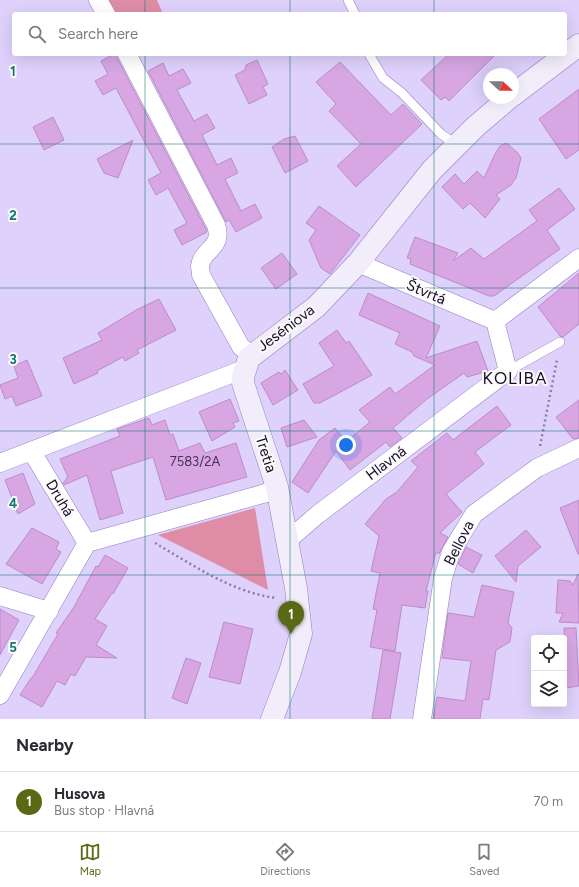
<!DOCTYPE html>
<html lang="en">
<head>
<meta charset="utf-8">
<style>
  body { margin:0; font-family:Figtree,sans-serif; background:#f7f7f7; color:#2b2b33 }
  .controls { position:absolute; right:12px; bottom:12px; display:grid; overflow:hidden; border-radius:4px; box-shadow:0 4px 16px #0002 }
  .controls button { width:36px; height:36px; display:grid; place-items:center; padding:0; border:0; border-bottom:1px solid #e1e1e2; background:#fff; color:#2b2b33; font:20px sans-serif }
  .compass { position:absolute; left:483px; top:68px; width:36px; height:36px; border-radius:50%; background:#fff; box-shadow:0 4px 16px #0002; rotate:111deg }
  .you { position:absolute; left:346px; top:445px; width:14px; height:14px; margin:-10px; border:3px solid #fff; border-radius:50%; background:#1a73e8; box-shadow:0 0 0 6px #1a73e833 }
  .badge { display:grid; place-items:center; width:26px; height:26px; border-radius:50%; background:#5a6913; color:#fff; font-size:13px; font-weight:700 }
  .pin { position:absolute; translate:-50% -33px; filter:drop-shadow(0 1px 2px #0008) }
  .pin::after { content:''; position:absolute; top:21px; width:14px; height:12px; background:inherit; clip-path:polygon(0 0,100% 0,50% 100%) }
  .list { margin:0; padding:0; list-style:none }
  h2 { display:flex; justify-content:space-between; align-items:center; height:52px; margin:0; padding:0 16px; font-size:17px }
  h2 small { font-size:13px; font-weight:400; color:#7c7c81 }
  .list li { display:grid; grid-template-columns:26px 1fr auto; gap:12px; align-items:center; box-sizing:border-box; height:60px; padding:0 16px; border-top:1px solid #e1e1e2 }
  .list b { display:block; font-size:15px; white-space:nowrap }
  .list p { margin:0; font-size:13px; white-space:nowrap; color:#7c7c81 }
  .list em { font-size:13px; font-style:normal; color:#7c7c81 }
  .icon { flex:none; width:22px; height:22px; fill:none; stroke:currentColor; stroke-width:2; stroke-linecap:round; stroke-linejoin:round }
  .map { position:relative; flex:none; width:579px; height:719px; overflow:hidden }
  .search { position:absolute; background:#fff; box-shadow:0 4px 16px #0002; left:12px; right:12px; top:12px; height:44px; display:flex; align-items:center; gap:10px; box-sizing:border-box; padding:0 14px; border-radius:4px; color:#7c7c81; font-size:15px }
  .sheet { height:112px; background:#fff }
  nav { display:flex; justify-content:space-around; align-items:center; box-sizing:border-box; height:56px; border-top:1px solid #e1e1e2; background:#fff; font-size:11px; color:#7c7c81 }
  nav a { display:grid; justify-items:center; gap:2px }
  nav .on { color:#5a6913 }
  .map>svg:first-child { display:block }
</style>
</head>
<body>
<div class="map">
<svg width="579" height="719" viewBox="0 0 579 719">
  <rect width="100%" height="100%" fill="#ded1fc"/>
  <path fill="#df8da7" d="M106 0H157L163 14H113Z
    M255 508 268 590 158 535Z"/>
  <path fill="#d7a6e3" stroke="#bc8cc8" d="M114 54H115L206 229 207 232 182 245 174 230 187 223 168 188 156 195 148 180 161 173 135 124 116 88 103 95 95 81 108 74 101 61Z
    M449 54H496L449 101 445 97 441 100 421 80Z
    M257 60 268 84 263 87 267 95 249 104 235 75 245 70 246 65Z
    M340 62 391 115 403 104 422 124 356 187 337 166 361 144 329 111 336 104 316 82Z
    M163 63 169 76 183 69 191 83 177 90 194 121 207 114 215 128 202 135 217 165 231 158 238 173 225 179 241 211 255 204 262 218 236 232 229 220 226 222 148 71Z
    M579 89V150L566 159 539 119Z
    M53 117 64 140 44 150 33 127Z
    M295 136 308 161 285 173 272 147 284 139Z
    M133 140 118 178 104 173 97 159Z
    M506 143 517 152 521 158 516 178 511 185 496 195 500 199 485 218 470 203 463 209 442 187 455 174 464 184 477 171 484 178 495 154 500 146Z
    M559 188 575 209 547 230 560 249 494 296H489L410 264 411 259 407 258 415 237 458 253 453 261 471 248 484 259 537 221 529 210Z
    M319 206 360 235 330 274 321 268 309 240 316 230 306 223Z
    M282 253 297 274 276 289 261 268Z
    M579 273V324L563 337 560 336 538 307Z
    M368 293 440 326 426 358 477 341 488 371 467 377 464 373 427 399 393 428 402 438 390 447 386 442 350 470 336 451 308 493 292 482 319 440 335 428 344 439 337 449 370 422 359 410 390 387 395 394 435 365 414 356 412 352 395 344 400 333 359 315Z
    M159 299 176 330 137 350 139 353 125 361 123 357 97 371 98 373 74 384 63 358 102 340 98 333 138 309Z
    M337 330 346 343 349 341 372 375 320 403H314L303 384 334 366 319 343Z
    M27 360 42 396 16 406 12 396 5 399 0 385 18 378 14 366Z
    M285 370 298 390 273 405 261 383 279 372 281 374Z
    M230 399 239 421 233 423 235 427 212 441 199 412Z
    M579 400V438L573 439 556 417Z
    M497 406 511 425 475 452 484 464 446 494 462 512 440 533 448 537 439 554 436 552 426 591H428L425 608 402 605 395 651 370 647 377 610 373 609 380 573 371 571 379 536 365 524 386 499 397 492 418 467 411 461 447 433 453 440Z
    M149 418 152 425 165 420 170 435 173 434 179 451 200 443 205 453 236 443 247 477 166 500 153 457 111 471 123 513 100 520 87 475 64 485 63 483 68 477 60 459 120 436 117 429Z
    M304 420 317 437 287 447 281 428Z
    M23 473 35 504 18 514 5 480Z
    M579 500V554H578L560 508Z
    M32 528 59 542 56 549 61 552 42 584 6 564Z
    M526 530 541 547 518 566 516 582 495 556Z
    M466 547 482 555 473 573 458 564Z
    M105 555 128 568 113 594 112 593 95 619 107 626 96 645 117 658 86 657 75 676 71 674 65 685 57 681 42 707 20 695 31 678H32L58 634 56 633 74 607 96 566 98 567Z
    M578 574 579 623 559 622 563 613H556L558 580 570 581 573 585Z
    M482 585 514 592 508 623 512 628 510 642 496 650 489 700 483 699 480 719H433L437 697 465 701 471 661 442 658 448 613 474 617Z
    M0 609 19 620 0 655Z
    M224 622 253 629 240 684 209 677Z
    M564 628H576L579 686 566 688Z
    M383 650 401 653 390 719H372Z
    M186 658 201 663 187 704 172 698Z"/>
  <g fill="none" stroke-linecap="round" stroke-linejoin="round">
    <g stroke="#957ec0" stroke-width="10">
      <path id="lane" d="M348 0 355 14
        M369 54 383 78 402 93 441 134 457 145
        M508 371 560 342"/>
    </g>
    <g stroke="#957ec0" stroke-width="19">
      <path id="street" d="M98 0 106 14
        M127 54 216 225C224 248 202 249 200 266 200 268 201 272 201 275L241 347 252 355
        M358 263 495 321
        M32 452 87 543
        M0 463 244 369
        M287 541 317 515 508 371 495 321 579 258
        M0 596 49 611
        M0 695 87 543 266 493 277 487
        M422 719 443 578 451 552 474 514 537 468 579 448"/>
    </g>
    <g stroke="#957ec0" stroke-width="23">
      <path id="secondary" d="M513 95 579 45
        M272 719 290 672 301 634 296 588 277 487 243 383V377L249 358 316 307 358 263 432 170 475 127 509 98"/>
    </g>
    <path stroke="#897da1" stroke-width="2.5" stroke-dasharray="2 3" stroke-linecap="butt" d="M540 446 557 360
      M155 543C193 565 233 593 277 598"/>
    <use href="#lane" stroke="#fff" stroke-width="9"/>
    <use href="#street" stroke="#fff" stroke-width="18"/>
    <use href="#secondary" stroke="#f1edfa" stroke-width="22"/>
  </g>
  <path fill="none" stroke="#0f766e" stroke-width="1" stroke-opacity="0.55" d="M145 0V14M290 0V14M434 0V14M145 54V719M290 54V719M434 54V719M0 144H579M0 288H579M0 431H579M0 575H579"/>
  <g text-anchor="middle" stroke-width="4" stroke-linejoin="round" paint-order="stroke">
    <g font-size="13" fill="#463254">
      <text x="195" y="466">7583/2A</text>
    </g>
    <g font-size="15" fill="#150b24" stroke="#fafafa">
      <text transform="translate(426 292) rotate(23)" y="5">Štvrtá</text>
      <text transform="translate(286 328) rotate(-37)" y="5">Jeséniova</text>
      <text transform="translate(266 454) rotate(72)" y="5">Tretia</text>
      <text transform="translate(386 463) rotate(-37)" y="5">Hlavná</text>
      <text transform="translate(60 498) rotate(59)" y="5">Druhá</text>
      <text transform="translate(459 543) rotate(-63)" y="5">Bellova</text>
    </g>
    <g font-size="17" letter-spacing="1" fill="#150b24" stroke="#fafafa">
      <text x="515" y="384">KOLIBA</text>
    </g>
  </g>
  <g font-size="13" text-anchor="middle" font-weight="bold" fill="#0f766e" stroke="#fafafa" stroke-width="4" stroke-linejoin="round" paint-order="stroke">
    <text x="13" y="76">1</text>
    <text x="13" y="220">2</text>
    <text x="13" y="364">3</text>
    <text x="13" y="508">4</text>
    <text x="13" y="652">5</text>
  </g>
</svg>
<div class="controls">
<button><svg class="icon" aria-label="locate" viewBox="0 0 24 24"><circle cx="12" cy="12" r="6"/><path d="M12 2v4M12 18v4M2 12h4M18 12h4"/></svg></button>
<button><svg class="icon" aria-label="layers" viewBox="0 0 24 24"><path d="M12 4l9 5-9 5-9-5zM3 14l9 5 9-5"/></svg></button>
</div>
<svg class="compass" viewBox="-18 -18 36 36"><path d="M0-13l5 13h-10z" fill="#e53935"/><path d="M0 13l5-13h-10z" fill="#7c7c81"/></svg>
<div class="you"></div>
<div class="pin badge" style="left:291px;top:634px">1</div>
<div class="search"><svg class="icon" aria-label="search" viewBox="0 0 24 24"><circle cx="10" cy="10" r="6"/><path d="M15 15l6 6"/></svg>Search here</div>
</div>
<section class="sheet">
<h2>Nearby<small></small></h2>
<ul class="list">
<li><span class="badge">1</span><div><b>Husova</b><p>Bus stop · Hlavná</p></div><em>70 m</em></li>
</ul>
</section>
<nav>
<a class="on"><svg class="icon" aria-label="map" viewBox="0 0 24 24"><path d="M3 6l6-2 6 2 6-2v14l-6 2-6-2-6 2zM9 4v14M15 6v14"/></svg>Map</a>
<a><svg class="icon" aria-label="directions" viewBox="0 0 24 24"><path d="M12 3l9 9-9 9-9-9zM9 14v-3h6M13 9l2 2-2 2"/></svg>Directions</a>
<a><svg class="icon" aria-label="saved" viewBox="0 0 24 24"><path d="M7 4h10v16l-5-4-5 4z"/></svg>Saved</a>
</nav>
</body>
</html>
